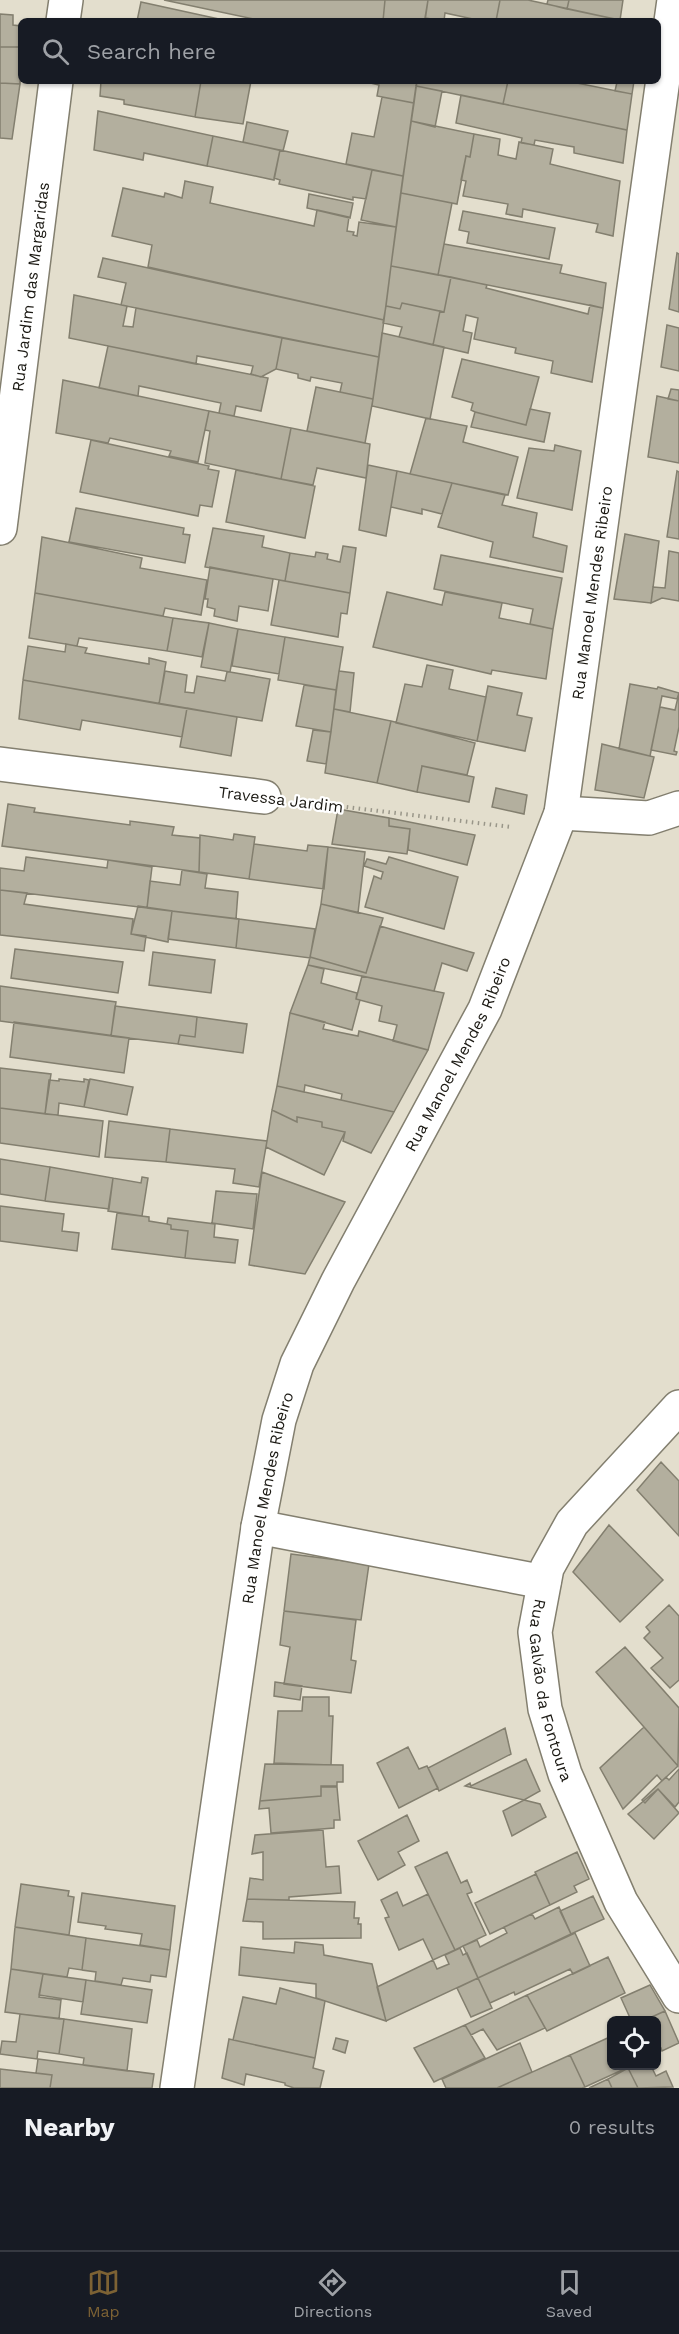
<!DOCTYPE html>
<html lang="en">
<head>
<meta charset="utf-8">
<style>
  body { margin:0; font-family:"Work Sans",sans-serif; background:#20242c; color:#f1f3f6 }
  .controls { position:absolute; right:18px; bottom:18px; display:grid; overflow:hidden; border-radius:9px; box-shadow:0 2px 4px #0004 }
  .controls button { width:54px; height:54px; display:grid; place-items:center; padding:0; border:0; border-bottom:2px solid #363941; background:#171b24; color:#f1f3f6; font:30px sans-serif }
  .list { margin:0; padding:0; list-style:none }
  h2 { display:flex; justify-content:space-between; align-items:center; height:78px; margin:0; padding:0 24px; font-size:26px }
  h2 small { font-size:20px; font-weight:400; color:#9ea1a6 }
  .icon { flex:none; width:33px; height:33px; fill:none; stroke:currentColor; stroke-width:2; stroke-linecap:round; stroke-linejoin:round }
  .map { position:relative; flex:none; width:679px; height:2088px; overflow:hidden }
  .search { position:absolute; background:#171b24; box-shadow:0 2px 4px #0004; left:18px; right:18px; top:18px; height:66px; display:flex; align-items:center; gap:15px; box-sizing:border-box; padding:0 21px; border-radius:9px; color:#9ea1a6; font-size:22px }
  .sheet { height:162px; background:#171b24 }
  nav { display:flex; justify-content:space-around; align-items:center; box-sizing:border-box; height:84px; border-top:2px solid #363941; background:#171b24; font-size:16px; color:#9ea1a6 }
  nav a { display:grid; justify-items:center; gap:3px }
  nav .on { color:#7d6234 }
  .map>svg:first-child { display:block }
</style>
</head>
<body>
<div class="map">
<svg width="679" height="2088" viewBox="0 0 679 2088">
  <rect width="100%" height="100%" fill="#e3decd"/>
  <path fill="#b3af9e" stroke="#837f6f" stroke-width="1.5" d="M164 0H385L383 21H263Z
    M385 0H428L425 21H383Z
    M428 0H500L496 21H472L473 19 445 13 444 21 425 18Z
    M500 0H528L624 21H496Z
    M548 0H569L567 9 547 4Z
    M569 0H623L620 20 567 9Z
    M141 2 228 21H137Z
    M0 14 13 15V25L21 26V47H0Z
    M0 47H21L20 84 0 83Z
    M101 81H201L195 117 124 104V100L100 96Z
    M201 81H251L243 124 195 117Z
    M362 81H417L414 103 377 96 379 85Z
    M417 81H508L503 104 416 86Z
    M508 81H567L632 94 627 130 503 104Z
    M611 81H634L632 94 615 91 617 82Z
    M0 83 20 84 12 139 0 138Z
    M416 86 442 91 435 127 411 121Z
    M461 95 627 130 623 163 574 153V147L535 140 534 145 521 143 522 138 456 123Z
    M382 97 414 103 403 176 346 164 352 133 374 137Z
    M98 111 213 136 207 166 144 153 143 160 94 150Z
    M411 121 474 134 470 157 466 156 457 204 401 193Z
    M247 122 288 131 283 151 243 142Z
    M474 134 500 139 498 155 516 159 519 142 553 149 550 164 620 181 613 236 596 232 598 224 523 209 522 217 506 214 508 204 463 196 466 181 461 180 466 156 470 157Z
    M213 136 280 150 274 180 207 166Z
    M280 150 372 170 366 199 353 197V200L279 184 280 180 274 178Z
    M372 170 403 176 396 227 361 220Z
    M185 181 213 187 210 203 314 226 317 210 349 217 347 231 354 232 353 235 357 236 359 222 396 227 384 320 148 267 152 245 112 236 123 188 164 197 165 193 182 198Z
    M401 193 452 203 438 275 391 266Z
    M309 194 353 203 350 218 307 208Z
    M463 211 555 228 549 259 467 243 469 232 459 230Z
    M444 244 562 265 560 273 606 283 603 308 438 275Z
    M677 253 679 254V312L669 309Z
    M103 258 384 320 379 357 121 305 126 283 98 277Z
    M391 266 451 277 444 312 402 303 400 309 386 306Z
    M451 277 487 285 486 288 588 314 590 305 603 308 592 382 551 373 553 361 515 353 516 348 474 339 478 318 466 315 463 331 472 333 468 353 433 345 440 311 444 312Z
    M74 295 127 306 123 326 133 327 136 308 282 338 276 369 261 377 251 374 253 366 197 356 196 364 69 338Z
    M402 303 440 311 433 345 399 337 402 327 383 323 386 306 400 309Z
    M667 325 679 328V371L661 367Z
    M382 333 444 347 430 419 372 406Z
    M282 338 379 357 373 399 340 392 342 383 311 377 310 381 298 378V374L276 369Z
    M108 346 268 378 261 411 236 406 234 416 219 413 221 403 139 386 138 396 99 388Z
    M462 359 539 377 526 425 475 412 471 410 473 403 452 397Z
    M63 380 209 411 198 462 169 456 171 451 110 438 108 443 56 433Z
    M316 387 373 399 365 443 307 431Z
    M671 389 679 390V401L668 399Z
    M657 396 679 401V463L648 457Z
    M530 409 550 413 544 442 471 427 475 412 526 425Z
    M209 411 291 428 281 479 205 463 210 431 205 430Z
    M426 418 467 426 463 442 518 457 508 495 410 474Z
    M291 428 370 444 366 478 317 468 313 485 281 479Z
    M91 440 209 466 208 469 219 471 212 507 200 505 198 516 80 492Z
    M555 445 581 451 572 510 517 498 529 448 554 451Z
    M368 465 397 471 386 536 359 530Z
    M236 470 315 486 305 538 226 522Z
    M397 471 452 483 442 514 422 509V514L391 507Z
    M677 471 679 472V539L667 537Z
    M452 483 505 495 502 505 537 513 533 537 567 546 563 572 490 557 493 542 438 527Z
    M76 508 184 528 183 534 190 535 185 563 69 542Z
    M213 528 264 536 262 547 290 553 285 581 205 567Z
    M625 534 659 541 651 603 614 599Z
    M42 537 142 558 140 568 207 580 201 615 165 608 163 616 35 593Z
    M343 546 356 548 350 593 285 581 290 553 315 557 316 552 328 554 327 559 340 562Z
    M669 551 679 553V601L662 598 651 603 653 587 665 588Z
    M441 555 562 578 553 629 530 624 533 609 434 589Z
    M210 567 273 579 268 611 239 606 237 621 214 616 215 609 207 607 208 599H205Z
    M279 580 350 593 347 614 341 613 338 637 271 625Z
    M387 592 442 605 445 592 502 603 499 618 553 629 546 679 492 670 491 674 373 647Z
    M35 593 173 618 167 651 79 638 77 646 29 638Z
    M173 618 209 623 202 657 167 651Z
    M209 623 238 629 230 672 201 667Z
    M238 629 285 637 279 674 232 666Z
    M285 637 343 647 336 690 278 680Z
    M66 644 87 648 85 653 149 664V658L166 662 159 704 23 680 28 646 65 652Z
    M427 665 453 670 449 689 486 697 477 741 396 723 405 684 422 687Z
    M165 671 187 675 185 692 194 693 197 676 225 681 227 672H230L270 679 262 721 159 704Z
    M339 671 354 673 350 712 334 709Z
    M23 680 187 708 182 737 82 720 80 730 19 719Z
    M630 684 657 689 658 687 679 693 677 699 662 696 650 756 619 749Z
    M304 685 336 690 331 732 296 726Z
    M488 686 522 693 517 715 532 718 525 751 477 741Z
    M679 693V727L674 751 677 752 676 755 651 750 660 707 675 710Z
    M187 708 237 717 231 756 180 747Z
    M334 709 391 721 377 783 325 773Z
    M391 721 475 743 467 775 422 766 417 792 377 783Z
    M313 730 331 732 326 764 307 761Z
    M602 744 654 757 644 798 595 790Z
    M422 766 474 777 469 802 417 792Z
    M496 788 527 795 524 814 492 807Z
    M8 804 35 808 34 812 130 825V821L174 827 172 835 200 838 199 872 2 846Z
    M338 809 389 818V826L410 829 407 854 332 844Z
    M389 818 475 835 467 865 408 850 410 829 389 826Z
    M234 834 255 837 249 879 199 872 200 835 233 840Z
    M254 844 307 851 308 845 328 847 324 889 249 879Z
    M328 847 365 852 358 913 321 904Z
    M26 857 107 868 108 860 152 867 147 908 0 890V868L24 871Z
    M389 857 458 877 444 929 365 907 374 876 381 879 383 872 364 866 367 859 386 864Z
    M182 870 207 874 205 888 238 892 236 919 147 908 150 881 180 885Z
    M0 890 27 893 24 904 133 919 131 934 146 936 144 951 0 935Z
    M321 904 383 918 366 973 310 957Z
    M138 906 172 911 168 942 131 934Z
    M172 911 239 919 236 948 168 939Z
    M239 919 315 929 310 958 236 948Z
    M380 926 474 953 467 971 442 963 434 991 308 965 310 957 366 973Z
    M15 949 123 962 118 993 11 978Z
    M153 952 215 960 211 993 149 985Z
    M308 965 324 969 321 983 357 993 356 999 360 1000 352 1030 290 1013Z
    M362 976 444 993 428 1050 393 1041 397 1025 379 1021 382 1006 356 999Z
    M0 986 116 1002 111 1036 0 1021Z
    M115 1006 197 1017 195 1037 180 1035 178 1044 111 1036Z
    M290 1013 325 1022 323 1029 358 1036 359 1031 428 1050 394 1112 341 1100 342 1094 305 1085 304 1092 277 1086Z
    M197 1017 247 1024 243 1053 178 1044 180 1035 195 1037Z
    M14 1022 129 1038 124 1073 10 1057Z
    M0 1068 51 1074 45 1114 0 1108Z
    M59 1079 84 1082V1079L89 1080 84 1107 59 1103 58 1115 45 1114 49 1080 59 1081Z
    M90 1079 133 1087 127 1115 84 1107Z
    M277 1086 341 1100 394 1112 371 1153 343 1141 345 1132 322 1127V1122L297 1117V1122L272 1110Z
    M0 1108 103 1121 99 1157 0 1143Z
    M272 1110 297 1122V1117L322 1122V1127L345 1132 324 1175 266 1147Z
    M109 1121 170 1129 166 1162 105 1157Z
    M170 1129 267 1141 259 1187 233 1183 235 1169 166 1162Z
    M0 1159 50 1167 45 1201 0 1194Z
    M50 1167 113 1178 109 1209 45 1201Z
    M262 1172 345 1202 305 1274 249 1265Z
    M142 1177 148 1178 142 1216 108 1211 113 1178 141 1183Z
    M216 1191 257 1194 253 1229 212 1223Z
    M0 1206 64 1214 62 1231 79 1233 77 1251 0 1241Z
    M117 1213 149 1217V1221L167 1224 171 1225V1229L188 1231 185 1258 112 1249Z
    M168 1218 215 1224 214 1237 238 1240 235 1263 185 1258 188 1231 171 1229V1225L167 1224Z
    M661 1462 679 1481V1536L637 1490Z
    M609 1525 663 1580 620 1622 573 1572Z
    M291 1554 369 1564 361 1620 284 1611Z
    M669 1605 679 1616V1680L670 1688 651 1668 663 1658 644 1638 650 1632 646 1627Z
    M284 1611 356 1620 351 1660 356 1661 351 1693 284 1684 290 1647 280 1645Z
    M625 1647 679 1708 678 1766 596 1672Z
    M275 1682 302 1686 300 1700 274 1696Z
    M303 1697H329V1716H333L331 1765 274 1763 278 1711H302Z
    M644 1727 678 1766 662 1781 657 1775 623 1809 600 1768Z
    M505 1728 511 1754 439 1791 428 1768Z
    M408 1747 419 1769 427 1766 438 1788 399 1808 377 1763Z
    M526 1759 540 1791 524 1800 465 1786 470 1783 471 1786Z
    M265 1764 343 1765V1782H337V1786H321V1796L260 1801Z
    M679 1769V1802L675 1807 658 1789 645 1803 642 1800 666 1777 669 1780Z
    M321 1787H337L340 1820H334V1828L271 1833 269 1808 259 1809 260 1801 321 1796Z
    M658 1789 679 1813 654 1839 628 1814Z
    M524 1800 540 1804 546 1817 512 1836 503 1811Z
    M407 1815 419 1841 398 1852 405 1865 378 1880 358 1841Z
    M323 1830 326 1867 339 1866 341 1893 289 1897V1900L247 1899 250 1878 263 1880V1852L252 1854 255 1835Z
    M447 1852 461 1883 467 1880 472 1892 467 1894 486 1935 455 1950 415 1867Z
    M577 1852 589 1879 574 1886 577 1892 550 1905 535 1872Z
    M536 1874 550 1905 490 1934 475 1903Z
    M21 1884 69 1891 68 1896 74 1897 69 1935 15 1927Z
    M397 1892 403 1906 428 1894 455 1950 433 1960 423 1939 399 1950 385 1918 389 1917 381 1900Z
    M82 1893 175 1906 170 1950 140 1945 142 1934 105 1929 106 1926 78 1922Z
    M593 1896 604 1919 571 1934 560 1911Z
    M247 1899 355 1902 354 1918H359L358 1924H361V1938L263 1939V1922L243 1921Z
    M559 1907 571 1934 478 1978 463 1946 477 1940 480 1947 507 1933 504 1927 532 1914 535 1919Z
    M15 1927 86 1938 82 1970 69 1968 67 1977 11 1969Z
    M575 1933 590 1966 573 1974 570 1969 515 1995 514 1992 490 2003 478 1978Z
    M86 1938 170 1950 166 1977 151 1975 150 1982 123 1978 121 1985 95 1981 96 1972 82 1970Z
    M295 1942 323 1945 324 1955 372 1964 386 2021 316 1998V1984L239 1975 241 1947 294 1953Z
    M460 1948 463 1955 467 1953 478 1978 386 2021 377 1987 433 1960 437 1969 449 1964 445 1955Z
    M608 1957 625 1993 547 2031 527 1995Z
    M11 1969 43 1974 39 1997 61 2000 59 2019 5 2012Z
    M43 1974 86 1980 83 2002 39 1995Z
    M478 1978 492 2008 471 2017 457 1988Z
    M86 1980 152 1990 147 2023 81 2014Z
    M650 1985 665 2011 645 2020H631L621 1998Z
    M280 1988 325 2001 315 2058 233 2040 243 1997 276 2004Z
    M527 1995 545 2028 497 2050 483 2029 471 2035 465 2025Z
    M665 2011 679 2043 662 2051 661 2048 656 2050V2020H645Z
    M20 2014 64 2019 59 2054 38 2051 37 2059 0 2054 2 2041 16 2042Z
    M64 2019 132 2029 127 2071 83 2065 84 2058 59 2054Z
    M465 2025 485 2058 434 2082 414 2048Z
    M612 2036V2066H631L585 2087 570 2055Z
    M336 2038 348 2041 345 2053 333 2049Z
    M229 2039 315 2058 313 2068 324 2071 320 2088H294L285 2085V2083L246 2074 244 2085 222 2078Z
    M520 2043 532 2072 497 2088H446L442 2079Z
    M570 2055 585 2087 582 2088H497Z
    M38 2059 154 2074 152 2088H50L52 2075 36 2073Z
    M634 2066H651L656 2076 666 2071 673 2087 638 2088 628 2068Z
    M628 2068 638 2088H612L608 2079Z
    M0 2069 52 2075 50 2088H0Z
    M608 2079 612 2088H589Z"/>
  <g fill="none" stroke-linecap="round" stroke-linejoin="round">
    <g stroke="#837f6f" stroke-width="36">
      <g id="street">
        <path d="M63 21 66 0"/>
        <path id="s1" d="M0 528 56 81"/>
        <path d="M0 764 264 797"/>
        <path d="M561 813 649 818 679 808"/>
        <path id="s2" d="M679 1407 572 1523 547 1568 535 1632 545 1709 565 1774 621 1902 679 1996"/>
        <path d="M258 1527 544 1582"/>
        <path id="s3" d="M177 2088 258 1527 279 1420 297 1364 338 1281 485 1009 561 813 674 0"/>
      </g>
    </g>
    <path stroke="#999689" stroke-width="4" stroke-dasharray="1.5 4.5" stroke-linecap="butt" d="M305 802 511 827"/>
    <use href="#street" stroke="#fff" stroke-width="33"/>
  </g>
  <g text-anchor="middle" stroke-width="4.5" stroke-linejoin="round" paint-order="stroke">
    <g font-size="16" fill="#1a1812" stroke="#fff">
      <text dy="6" stroke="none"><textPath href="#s1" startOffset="243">Rua Jardim das Margaridas</textPath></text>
      <text dy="6" stroke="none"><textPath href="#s3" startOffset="1569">Rua Manoel Mendes Ribeiro</textPath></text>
      <text transform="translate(281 799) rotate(7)" y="6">Travessa Jardim</text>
      <text dy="6" stroke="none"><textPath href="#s3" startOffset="1084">Rua Manoel Mendes Ribeiro</textPath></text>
      <text dy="6" stroke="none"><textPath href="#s3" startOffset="597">Rua Manoel Mendes Ribeiro</textPath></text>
      <text dy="6" stroke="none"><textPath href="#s2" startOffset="334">Rua Galvão da Fontoura</textPath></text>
    </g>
  </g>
</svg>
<div class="controls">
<button><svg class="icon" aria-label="locate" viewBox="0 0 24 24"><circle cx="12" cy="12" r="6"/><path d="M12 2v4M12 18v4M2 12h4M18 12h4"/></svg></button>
</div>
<div class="search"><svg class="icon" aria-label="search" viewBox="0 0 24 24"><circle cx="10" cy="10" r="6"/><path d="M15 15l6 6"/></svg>Search here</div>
</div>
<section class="sheet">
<h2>Nearby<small>0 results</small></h2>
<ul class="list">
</ul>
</section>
<nav>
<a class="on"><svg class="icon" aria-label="map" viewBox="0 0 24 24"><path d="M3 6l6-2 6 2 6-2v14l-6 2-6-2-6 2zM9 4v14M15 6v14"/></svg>Map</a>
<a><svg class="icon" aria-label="directions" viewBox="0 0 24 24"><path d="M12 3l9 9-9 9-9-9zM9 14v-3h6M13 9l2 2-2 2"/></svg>Directions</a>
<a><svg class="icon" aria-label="saved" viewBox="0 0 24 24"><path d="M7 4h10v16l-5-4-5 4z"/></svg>Saved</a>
</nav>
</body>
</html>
